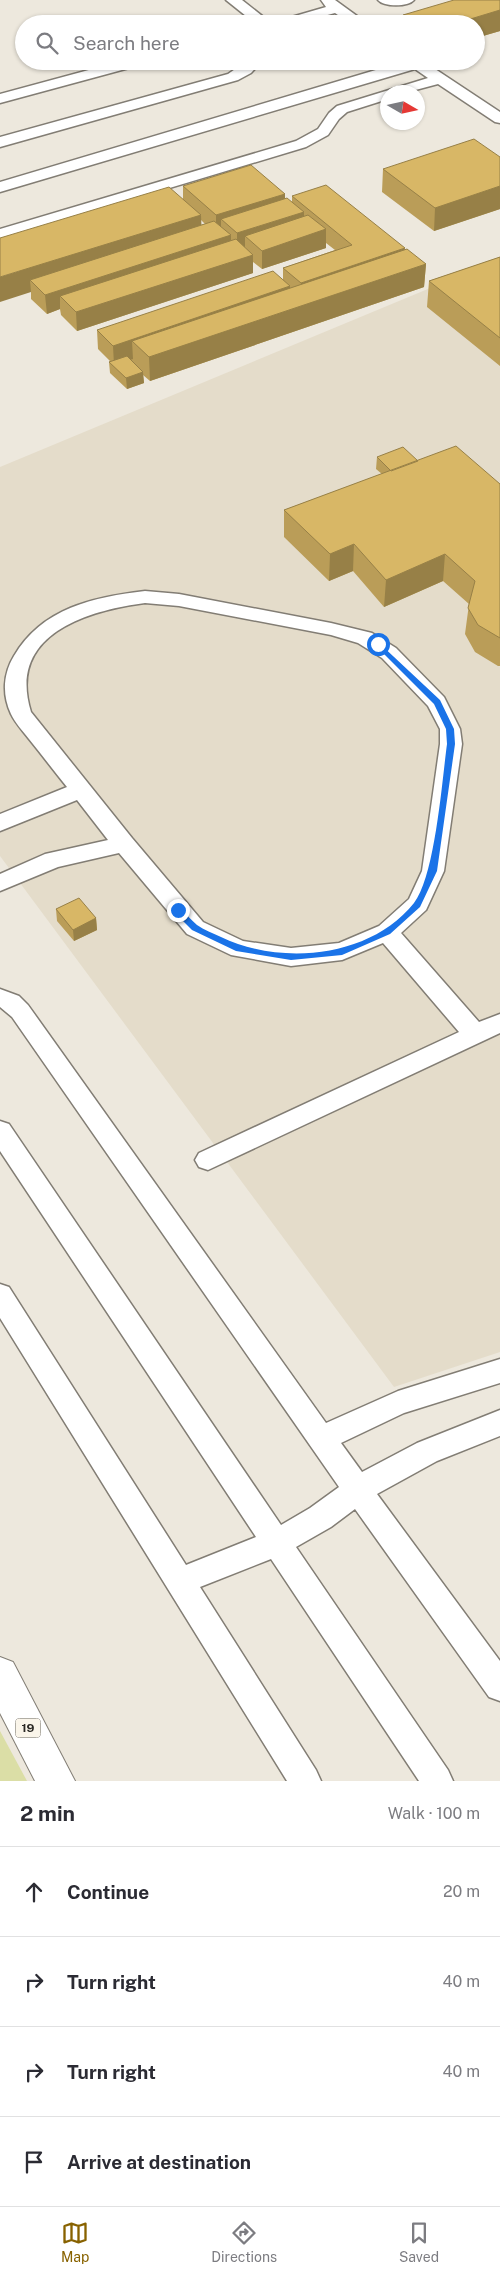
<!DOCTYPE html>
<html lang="en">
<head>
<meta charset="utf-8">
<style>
  body { margin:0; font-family:"Public Sans",sans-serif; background:#f2f2f3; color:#2b2b33 }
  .compass { position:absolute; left:380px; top:85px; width:45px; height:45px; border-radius:50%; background:#fff; box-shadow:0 1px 4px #0004; rotate:99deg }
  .stop { position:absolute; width:15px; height:15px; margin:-11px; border:4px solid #1a73e8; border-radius:50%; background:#fff }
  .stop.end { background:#1a73e8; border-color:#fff; box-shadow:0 1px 5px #0008 }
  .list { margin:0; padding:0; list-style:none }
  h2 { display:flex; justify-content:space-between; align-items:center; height:65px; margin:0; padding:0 20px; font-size:21px }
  h2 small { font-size:16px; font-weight:400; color:#7c7c81 }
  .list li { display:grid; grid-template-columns:32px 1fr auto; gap:15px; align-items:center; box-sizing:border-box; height:90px; padding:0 20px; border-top:1px solid #e1e1e2 }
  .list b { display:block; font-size:19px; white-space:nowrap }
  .list em { font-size:16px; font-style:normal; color:#7c7c81 }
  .icon { flex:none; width:28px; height:28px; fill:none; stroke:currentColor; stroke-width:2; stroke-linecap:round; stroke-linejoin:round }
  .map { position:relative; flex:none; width:500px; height:1781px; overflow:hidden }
  .search { position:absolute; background:#fff; box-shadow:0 1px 4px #0004; left:15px; right:15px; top:15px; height:55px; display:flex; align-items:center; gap:12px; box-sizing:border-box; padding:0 18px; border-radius:28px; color:#7c7c81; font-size:19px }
  .sheet { height:425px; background:#fff }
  nav { display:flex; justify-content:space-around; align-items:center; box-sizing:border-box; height:70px; border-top:1px solid #e1e1e2; background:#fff; font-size:14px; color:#7c7c81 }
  nav a { display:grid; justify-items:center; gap:2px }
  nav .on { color:#886200 }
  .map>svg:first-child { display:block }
</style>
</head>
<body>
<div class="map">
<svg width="500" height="1781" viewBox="0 0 500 1781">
  <rect width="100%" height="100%" fill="#ede8dd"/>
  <path fill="#e4dcca" d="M500 259V1352L394 1387 0 856V467Z"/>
  <path fill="#dbdea6" d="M0 1731 27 1781H0Z"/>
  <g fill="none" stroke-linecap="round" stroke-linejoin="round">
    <g stroke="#827d74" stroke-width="3">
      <path id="service" d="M226 0H242L271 23 326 7 321 0H335L368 24H351L335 13 294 24H256Z
        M378 0H414C408 7 384 7 378 0Z
        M122 61H146L144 64 0 103V94Z
        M247 61H262L251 73 238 80 0 147V137L228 74Z
        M406 61H423L500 112V123L495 122 438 84 408 92H388V99L347 112 339 119 328 135 306 147 0 239V229L296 141 318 129 329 113 337 106 428 78 415 69 0 192V182Z
        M145 591 179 594 331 623 372 633 396 648 444 697 460 729 462 744 444 871 426 910 401 933 479 1022 500 1014V1033L208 1170 199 1167 195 1160 199 1153 459 1032 383 943 342 960 291 966 231 955 187 934 119 853 58 867 0 891V874L45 854 108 840 77 800 0 831V814L67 787C54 771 42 755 29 739 23 731 15 723 11 714 2 695 3 674 14 656 42 608 94 597 145 591ZM145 603 179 606 331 635 358 643 382 658 428 706 440 729V744L422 871 409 899 379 926 339 943 291 948 243 941 203 922 132 838 31 712C7 635 85 611 145 603Z
        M0 989 19 996 28 1005 326 1423 398 1391 500 1359V1383L404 1413 341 1443 362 1472 417 1443 500 1410V1436L437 1461 377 1494 500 1661V1701L489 1697 355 1509 331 1527 296 1547 448 1770 453 1781H419L271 1559 200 1587 316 1770 321 1781H287L0 1318V1284L9 1287 186 1565 256 1537 0 1151V1121L9 1124 281 1525 310 1508 339 1487 12 1017 0 1007Z"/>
    </g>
    <g stroke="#827d74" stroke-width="2">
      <path id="primary" d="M0 1657 13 1662 75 1781H35L0 1713Z"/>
    </g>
    <use href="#service" fill="#fff" fill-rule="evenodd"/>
    <use href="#primary" fill="#fff" fill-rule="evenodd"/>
  </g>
  <path fill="#ba9d58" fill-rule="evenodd" d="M500 0V31L476 38V24H403V15Z
    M500 157V209L434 231 382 192 383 169Z
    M183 186 285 194V199L292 202V196L405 250 426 264 424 287 150 381 143 375 144 383 127 389 110 373 109 362 110 361 98 349 97 330 283 280V268L335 250 326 243V248L262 269 253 262V273L77 331 61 315 60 309 47 314 31 299V292L0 238 183 199ZM201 220 205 224 201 225Z
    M500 257V366L427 307 429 281Z
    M377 457 418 461 500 484V666H498L475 652 465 634 469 604 443 581 384 607 353 571 329 581 284 537V510L382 474 376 469Z
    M56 909 96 918 97 930 74 941 57 921Z"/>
  <path fill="#978047" d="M500 10V31L476 38V24H454Z
    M500 186V209L434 231 435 208Z
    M285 194V212L221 219V232L216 234V215Z
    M304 212V231L245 236V250L237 252V233Z
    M201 215 202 238 30 280 31 292 0 302V277Z
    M326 229V248L262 269V251Z
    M231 235V254L60 296V309L47 314 45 295Z
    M405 248 404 266 300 302 301 283Z
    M253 255V273L77 331 76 312Z
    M426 264 424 287 150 381 149 357Z
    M290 286V305L132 341 133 359 114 365 113 346Z
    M143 372 144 383 127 389 126 378Z
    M354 544 353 571 329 581 330 554Z
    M445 554 443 581 384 607 386 580Z
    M96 918 97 930 74 941 73 930Z"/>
  <path fill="#d8b766" stroke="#978047" d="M454 0H500V10L454 24H417L403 15Z
    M474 139 500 157V186L435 208 383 169Z
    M251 165 285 194 216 215 183 186Z
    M326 185 405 248 301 283 283 268 352 245 292 196Z
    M169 187 201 215 0 277V238Z
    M287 198 304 212 237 233 221 219Z
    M308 215 326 229 262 251 245 236Z
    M214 221 231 235 45 295 30 280Z
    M236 239 253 255 76 312 60 296Z
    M407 249 426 264 149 357 132 341Z
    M500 257V338L429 281Z
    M273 271 290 286 113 346 97 330Z
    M127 356 143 372 126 378 109 362Z
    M456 446 500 484V638L478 625 468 608 475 581 445 554 386 580 354 544 330 554 284 510Z
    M403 447 418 461 391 471 377 457Z
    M79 898 96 918 73 930 56 909Z"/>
  <path fill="#1a73e8" d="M378 642 440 700 454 729 455 744 437 871 420 907 390 934 342 955 291 960 236 951 192 930 175 913V908H181C186 914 191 920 197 925 204 930 213 933 221 937 281 966 370 958 414 903 435 876 442 781 447 744L446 729 434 704 376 646 375 644Z"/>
  <g text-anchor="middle" stroke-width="4.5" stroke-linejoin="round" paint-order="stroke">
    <rect fill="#faf5ea" stroke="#696660" stroke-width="1" x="15.5" y="1718.5" width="25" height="19" rx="4"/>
    <g font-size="12" font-weight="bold" fill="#2b2925">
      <text x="28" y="1732">19</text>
    </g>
  </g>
</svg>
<svg class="compass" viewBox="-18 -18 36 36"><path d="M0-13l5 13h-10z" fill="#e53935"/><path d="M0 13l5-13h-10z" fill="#7c7c81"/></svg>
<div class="stop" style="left:378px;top:644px"></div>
<div class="stop end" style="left:178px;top:910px"></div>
<div class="search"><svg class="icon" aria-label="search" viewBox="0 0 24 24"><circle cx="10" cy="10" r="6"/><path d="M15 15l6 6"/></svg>Search here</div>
</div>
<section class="sheet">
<h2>2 min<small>Walk · 100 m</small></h2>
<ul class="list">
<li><svg class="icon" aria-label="ahead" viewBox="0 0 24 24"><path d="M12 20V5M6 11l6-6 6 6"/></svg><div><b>Continue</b></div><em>20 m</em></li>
<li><svg class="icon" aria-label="right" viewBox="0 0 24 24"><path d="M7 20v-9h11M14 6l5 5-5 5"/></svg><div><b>Turn right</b></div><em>40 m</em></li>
<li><svg class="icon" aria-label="right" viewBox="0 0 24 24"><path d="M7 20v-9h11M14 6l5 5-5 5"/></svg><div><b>Turn right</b></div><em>40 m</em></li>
<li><svg class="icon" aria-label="arrive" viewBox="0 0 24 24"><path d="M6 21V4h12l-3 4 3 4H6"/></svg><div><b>Arrive at destination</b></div></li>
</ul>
</section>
<nav>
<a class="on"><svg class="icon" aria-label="map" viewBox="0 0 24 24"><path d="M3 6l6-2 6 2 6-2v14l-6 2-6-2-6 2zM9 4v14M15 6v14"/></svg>Map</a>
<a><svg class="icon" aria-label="directions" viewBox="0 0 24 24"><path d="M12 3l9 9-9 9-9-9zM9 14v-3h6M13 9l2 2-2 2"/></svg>Directions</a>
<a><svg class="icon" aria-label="saved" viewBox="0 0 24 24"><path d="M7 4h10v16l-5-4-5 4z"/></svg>Saved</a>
</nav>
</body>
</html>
